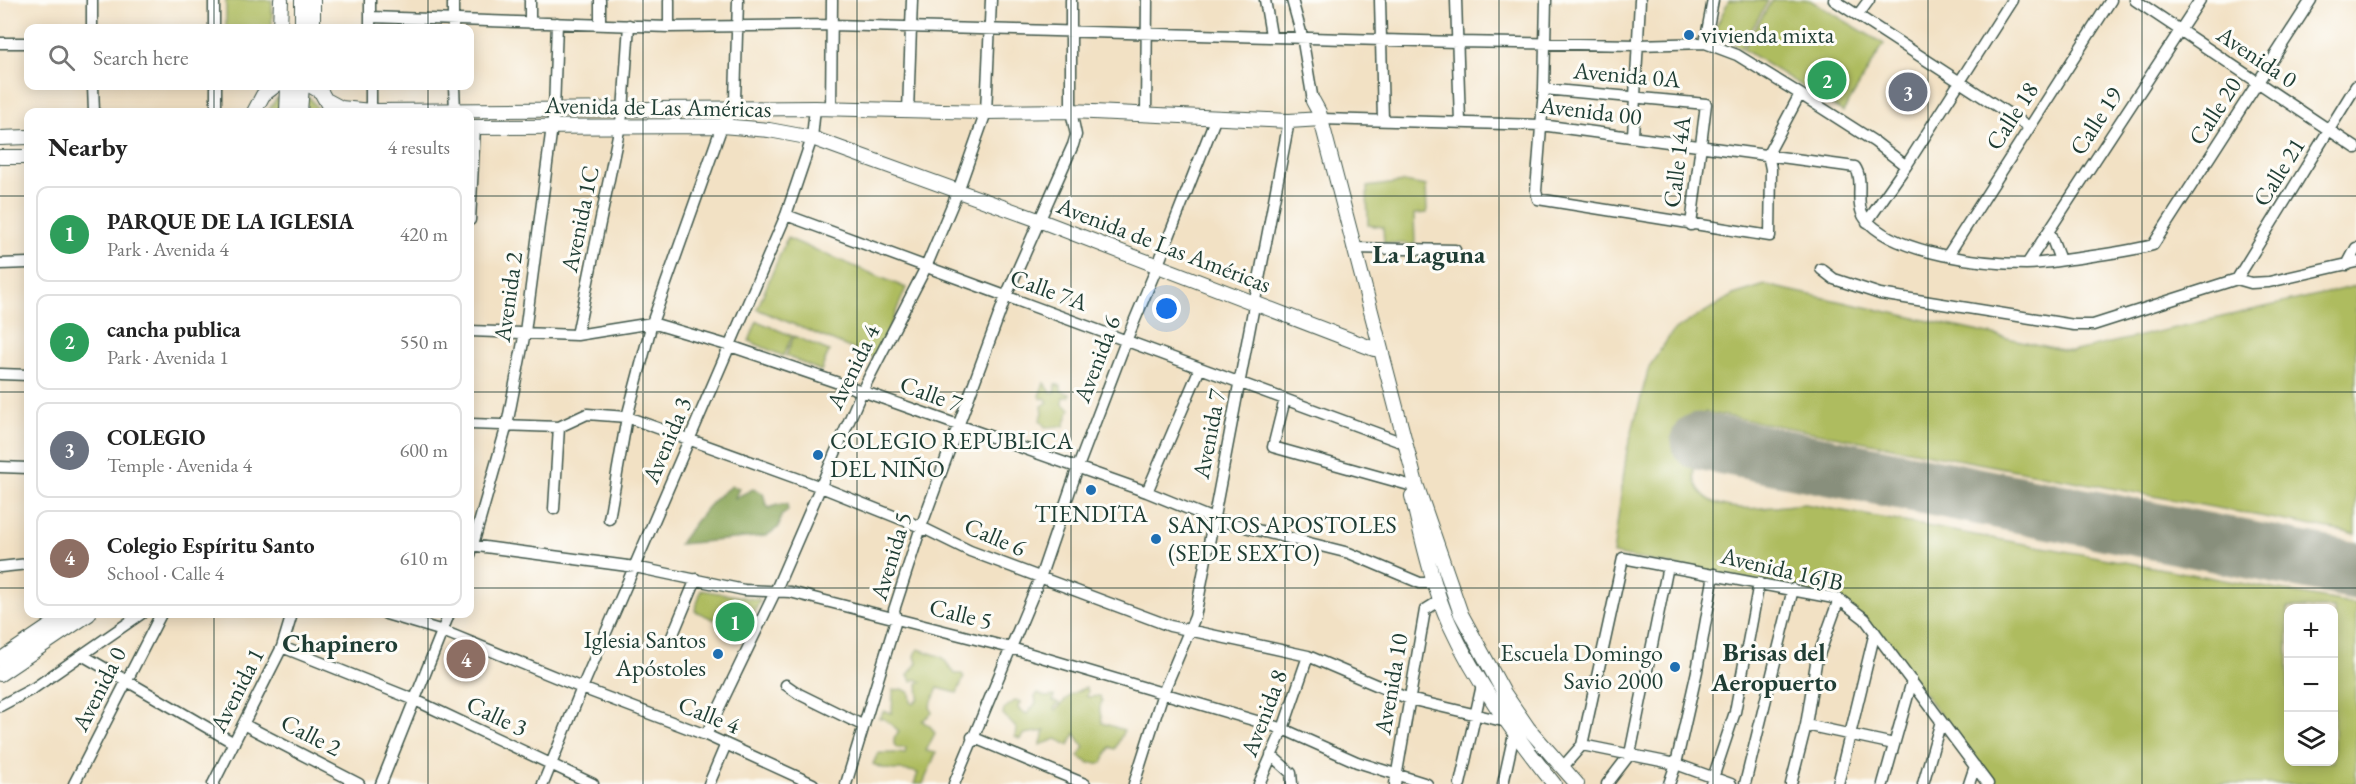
<!DOCTYPE html>
<html lang="en">
<head>
<meta charset="utf-8">
<style>
  body { margin:0; font-family:"EB Garamond",serif; background:#f2f2f2; color:#222 }
  .controls { position:absolute; right:18px; bottom:18px; display:grid; overflow:hidden; border-radius:12px; box-shadow:0 3px 15px #0003 }
  .controls button { width:54px; height:54px; display:grid; place-items:center; padding:0; border:0; border-bottom:2px solid #e0e0e0; background:#fff; color:#222; font:30px sans-serif }
  .you { position:absolute; left:1167px; top:309px; width:21px; height:21px; margin:-15px; border:4px solid #fff; border-radius:50%; background:#1a73e8; box-shadow:0 0 0 9px #1a73e833 }
  .badge { display:grid; place-items:center; width:39px; height:39px; border-radius:50%; background:#1a73e8; color:#fff; font-size:20px; font-weight:700 }
  .pin { position:absolute; translate:-50% -50%; border:3px solid #fff; box-shadow:0 2px 6px #0006 }
  .list { margin:0; padding:0; list-style:none }
  h2 { display:flex; justify-content:space-between; align-items:center; height:78px; margin:0; padding:0 24px; font-size:26px }
  h2 small { font-size:20px; font-weight:400; color:#767676 }
  .list li { display:grid; grid-template-columns:39px 1fr auto; gap:18px; align-items:center; box-sizing:border-box; height:96px; margin:0 12px 12px; padding:0 12px; border:2px solid #e0e0e0; border-radius:12px }
  .list b { display:block; font-size:22px; white-space:nowrap }
  .list p { margin:0; font-size:20px; white-space:nowrap; color:#767676 }
  .list em { font-size:20px; font-style:normal; color:#767676 }
  .icon { flex:none; width:33px; height:33px; fill:none; stroke:currentColor; stroke-width:2; stroke-linecap:round; stroke-linejoin:round }
  .map { position:relative; flex:none; width:2356px; height:784px; overflow:hidden }
  .search { position:absolute; background:#fff; box-shadow:0 3px 15px #0003; left:24px; top:24px; width:450px; height:66px; display:flex; align-items:center; gap:15px; box-sizing:border-box; padding:0 21px; border-radius:12px; color:#767676; font-size:22px }
  .panel { position:absolute; background:#fff; box-shadow:0 3px 15px #0003; left:24px; top:108px; width:450px; height:510px; border-radius:12px }
  .map>svg:first-child { display:block }
</style>
</head>
<body>
<div class="map">
<svg width="2356" height="784" viewBox="0 0 2356 784">
  <rect width="100%" height="100%" fill="#fdfcf7"/>
  <filter id="ink" filterUnits="userSpaceOnUse"><feTurbulence type="fractalNoise" baseFrequency=".0167" numOctaves="2"/><feDisplacementMap in="SourceGraphic" scale="12" xChannelSelector="R" yChannelSelector="G"/><feConvolveMatrix kernelMatrix="1 2 1 2 8 2 1 2 1" color-interpolation-filters="sRGB"/></filter>
  <filter id="wash" filterUnits="userSpaceOnUse"><feTurbulence type="fractalNoise" baseFrequency=".008" numOctaves="4" result="noise"/><feDisplacementMap in="SourceGraphic" scale="24" xChannelSelector="R" yChannelSelector="G"/><feGaussianBlur stdDeviation="1.35" result="paint"/><feColorMatrix in="noise" values="0 0 0 0 0 0 0 0 0 0 0 0 0 0 0 0 0 1.4 0 .05"/><feComposite in="paint" operator="in"/></filter>
  <g filter="url(#wash)">
    <rect width="100%" height="100%" fill="#f2e1c4"/>
    <path fill="#aebc5f" stroke="#667c4a" stroke-width="1.5" fill-rule="evenodd" d="M226 0H272V28H226Z
      M1729 0 1768 1 1741 48 1714 31Z
      M1772 0H1810L1884 44 1843 112 1743 49Z
      M293 92 310 98 320 112H267L276 99Z
      M1404 182 1426 186 1427 213 1414 214 1415 244 1384 243 1383 227 1368 225 1367 187Z
      M787 238 906 288 876 359 757 309Z
      M1765 285 2071 352 2356 286V534L1705 412C1702 423 1692 469 1694 477 1704 522 1771 506 1805 504L2356 604V784H1993L1903 666 1840 598 1613 554 1627 450 1649 367 1673 331 1733 295ZM2288 608H2334V762H2288Z
      M757 321 792 336 783 356 749 341Z
      M794 336 829 351 821 371 786 356Z
      M1044 383 1051 392H1055V384L1061 386V391L1070 394 1069 397H1063V404L1070 409 1064 426 1045 427 1040 420 1043 413 1042 406 1048 402 1045 398 1042 399 1039 396Z
      M701 590 760 600 745 633 695 611Z
      M918 649 942 657 955 674H962L964 677 957 693 938 688 930 706 932 713 922 721 930 726 935 733 926 751 936 753 923 784H914L918 773C900 767 892 774 873 764L878 753C888 754 896 752 905 754L906 748H897L894 744V738L899 731 884 719 879 718 884 711 892 713 893 690 903 689 910 693 911 702 914 704 919 698 918 683 922 682 916 679 912 681 908 675 917 663 915 656Z
      M1086 687 1088 691 1087 697 1100 696 1102 702C1097 711 1102 714 1102 723L1124 730 1115 749 1110 747 1102 763H1089L1079 757 1084 747 1075 733 1069 745 1056 739 1040 745 1045 731 1024 734 1020 739 1015 737 1016 728 1003 714 1004 709 1016 700 1021 702 1018 706 1019 710 1027 714 1036 703 1035 697 1038 693 1045 697 1054 696 1053 701 1059 703 1054 708 1056 710 1071 694Z"/>
    <path fill="#8aa456" stroke="#547045" stroke-width="1.5" d="M732 486 739 488 735 498 753 489 763 493 766 504 769 508 777 505 787 504 788 511 781 516 779 527 766 536 679 544C695 523 710 499 732 486Z"/>
    <g fill="none" stroke-linecap="round" stroke-linejoin="round">
      <path stroke="#888f7c" stroke-width="57" d="M1699 441 2356 571"/>
    </g>
  </g>
  <g filter="url(#ink)">
    <g fill="none" stroke-linecap="round" stroke-linejoin="round">
      <g stroke="#3f564a" stroke-width="13">
        <path id="minor" d="M92 0V28
          M214 0V28
          M370 0V28
          M453 0V28
          M530 0V23
          M600 0V25
          M1265 0 1271 35
          M1292 0 1302 36 1313 101
          M1380 0 1383 120
          M1456 0 1460 122
          M1546 0 1544 89 1536 191 1538 199 1770 236 1771 169 1768 154 1800 94
          M1834 0 2029 127
          M2135 0 2356 148
          M1858 15 1869 0
          M370 17 669 27 832 25 1457 42 1638 45 1705 43 1737 55 1800 94 1875 142 1906 166
          M669 27V0
          M0 43H28
          M1705 43 1713 0
          M93 86 94 112
          M216 86V112
          M371 86V106
          M454 86 455 111
          M1544 89 1706 104 1691 225
          M831 109 832 0
          M908 111 912 0
          M1146 113 1147 0
          M1321 119 1541 125 1855 167C1866 183 1851 206 1869 223 1901 254 1982 264 2026 264 2041 264 2057 261 2071 259 2099 255 2126 252 2153 245L2311 0
          M1633 136 1640 0
          M786 215 1398 441
          M470 220 475 127
          M1867 222 1906 166 2012 0
          M2049 231 2060 260
          M1353 248 1455 250
          M1948 255 2111 0
          M0 264 28 263
          M2027 264 2200 0
          M2347 265 2356 248
          M1821 269 1834 279 1880 294 2074 325H2093L2237 279 2251 283 2269 282 2356 262
          M2237 279 2356 86
          M470 331 577 335 652 323 730 346 862 391 1147 492 1213 519 1349 553 1420 583H1436
          M577 335 623 111 629 25
          M0 374 28 375
          M1285 399 1273 447 1409 485
          M470 424 559 427 587 414 627 417 821 487 921 527 970 551 1170 626 1308 656 1409 699 1507 722
          M0 467 28 468
          M1147 492 1200 368
          M554 509 559 427
          M609 519 627 417 652 323 722 126 732 110 735 100 738 0
          M470 545 635 567 744 590 790 592 1011 648 1283 729 1357 762 1427 784
          M470 555 507 425 525 332 554 111 557 23
          M0 567 28 564
          M386 614 443 631 582 688 706 735 813 784
          M671 639 696 579
          M282 647 415 700 593 784
          M82 655 234 743
          M786 685 799 694 864 726
          M0 706 34 688 141 614
          M243 724 359 784
          M1806 725 1894 744
          M706 735 775 592 862 391 926 267 958 191 986 112 991 0
          M972 737 1085 784
          M1582 745 1676 764 1731 784
          M1271 755 1291 773 1292 784
          M1562 768 1582 745 1623 558 1839 599 1865 619 1988 784
          M74 784 161 614
          M213 784 282 647 292 614
          M381 784 449 614
          M543 784 582 688 786 215 812 138 815 108
          M709 784 726 744
          M846 784 896 620 894 610 921 527 1006 296 1073 145 1076 135 1071 111V0
          M954 784 1040 578 1078 467 1126 341 1157 267 1216 117
          M1134 784 1163 693 1195 617 1289 121
          M1259 784 1283 729 1308 656
          M1395 784 1425 610 1441 600
          M1460 784 1482 685
          M1503 784 1514 734
          M1607 784 1630 754 1668 566
          M1669 784 1676 764 1697 671 1714 574
          M1711 784 1735 712 1759 583
          M1745 784 1793 589
          M1791 784 1806 725 1816 663 1839 599
          M1838 784 1875 632
          M1883 784 1912 681
          M1923 784 1941 721
          M1969 784 1975 766"/>
      </g>
      <g stroke="#3f564a" stroke-width="16">
        <path id="major" d="M313 0V28
          M280 28 281 0
          M302 28V0
          M311 86 321 92 330 108
          M328 101 341 108 371 111 815 108 986 112 1071 111 1289 121 1321 119
          M1313 101 1319 112 1416 484 1461 614 1504 693 1528 728 1577 784
          M254 112 263 95 275 86
          M287 112 288 86
          M300 112 302 86
          M470 127 722 126 769 130 812 138 1041 221 1374 349
          M0 138 28 137
          M0 157H28
          M1412 496C1421 534 1433 588 1449 623 1476 682 1514 734 1554 784
          M0 660 68 614
          M0 674 89 614"/>
      </g>
      <use href="#minor" stroke="#fff" stroke-width="10"/>
      <use href="#major" stroke="#fff" stroke-width="14"/>
    </g>
  </g>
  <path fill="none" stroke="#1f3d34" stroke-width="1.5" stroke-opacity="0.55" d="M214 0V28M428 0V28M643 0V784M857 0V784M1071 0V784M1285 0V784M1499 0V784M1713 0V784M1928 0V784M2142 0V784M214 86V112M428 86V112M0 196H28M470 196H2356M0 392H28M470 392H2356M0 588H28M470 588H2356M214 614V784M428 614V784"/>
  <g fill="#1f6fb2" stroke="#fdfcf7" stroke-width="2">
    <circle cx="1689" cy="35" r="6"/>
    <circle cx="818" cy="455" r="6"/>
    <circle cx="1091" cy="490" r="6"/>
    <circle cx="1156" cy="539" r="6"/>
    <circle cx="718" cy="654" r="6"/>
    <circle cx="1675" cy="667" r="6"/>
  </g>
  <g text-anchor="middle" stroke-width="6" stroke-linejoin="round" paint-order="stroke">
    <g font-size="24" fill="#1f3d34" stroke="#fdfcf7" text-anchor="start">
      <text x="1701" y="43">vivienda mixta</text>
      <text x="830" y="449">COLEGIO REPUBLICA<tspan x="830" dy="28">DEL NIÑO</tspan></text>
      <text x="1091" y="522" text-anchor="middle">TIENDITA</text>
      <text x="1168" y="533">SANTOS APOSTOLES<tspan x="1168" dy="28">(SEDE SEXTO)</tspan></text>
      <text x="706" y="648" text-anchor="end">Iglesia Santos<tspan x="706" dy="28">Apóstoles</tspan></text>
      <text x="1663" y="661" text-anchor="end">Escuela Domingo<tspan x="1663" dy="28">Savio 2000</tspan></text>
    </g>
    <g font-size="24" fill="#1f3d34" stroke="#fdfcf7">
      <text transform="translate(2257 57) rotate(34)" y="8">Avenida 0</text>
      <text transform="translate(1627 75) rotate(5)" y="8">Avenida 0A</text>
      <text transform="translate(658 107) rotate(1)" y="8">Avenida de Las Américas</text>
      <text transform="translate(1591 111) rotate(7)" y="8">Avenida 00</text>
      <text transform="translate(2215 111) rotate(-57)" y="8">Calle 20</text>
      <text transform="translate(2012 116) rotate(-57)" y="8">Calle 18</text>
      <text transform="translate(2096 121) rotate(-57)" y="8">Calle 19</text>
      <text transform="translate(1677 162) rotate(-83)" y="8">Calle 14A</text>
      <text transform="translate(2279 172) rotate(-58)" y="8">Calle 21</text>
      <text transform="translate(580 219) rotate(-78)" y="8">Avenida 1C</text>
      <text transform="translate(1164 245) rotate(21)" y="8">Avenida de Las Américas</text>
      <text transform="translate(1049 290) rotate(20)" y="8">Calle 7A</text>
      <text transform="translate(508 297) rotate(-82)" y="8">Avenida 2</text>
      <text transform="translate(1097 359) rotate(-69)" y="8">Avenida 6</text>
      <text transform="translate(853 367) rotate(-64)" y="8">Avenida 4</text>
      <text transform="translate(931 394) rotate(20)" y="8">Calle 7</text>
      <text transform="translate(1209 434) rotate(-79)" y="8">Avenida 7</text>
      <text transform="translate(667 440) rotate(-67)" y="8">Avenida 3</text>
      <text transform="translate(995 537) rotate(23)" y="8">Calle 6</text>
      <text transform="translate(891 556) rotate(-73)" y="8">Avenida 5</text>
      <text transform="translate(1782 569) rotate(13)" y="8">Avenida 16JB</text>
      <text transform="translate(961 614) rotate(14)" y="8">Calle 5</text>
      <text transform="translate(1391 684) rotate(-80)" y="8">Avenida 10</text>
      <text transform="translate(99 689) rotate(-63)" y="8">Avenida 0</text>
      <text transform="translate(237 690) rotate(-63)" y="8">Avenida 1</text>
      <text transform="translate(1264 713) rotate(-69)" y="8">Avenida 8</text>
      <text transform="translate(709 715) rotate(22)" y="8">Calle 4</text>
      <text transform="translate(497 716) rotate(25)" y="8">Calle 3</text>
      <text transform="translate(311 735) rotate(27)" y="8">Calle 2</text>
    </g>
    <g font-size="26" font-weight="bold" fill="#1f3d34" stroke="#fdfcf7">
      <text x="1429" y="263">La Laguna</text>
      <text x="340" y="652">Chapinero</text>
      <text x="1774" y="661">Brisas del<tspan x="1774" dy="30">Aeropuerto</tspan></text>
    </g>
  </g>
</svg>
<div class="controls">
<button>+</button>
<button>−</button>
<button><svg class="icon" aria-label="layers" viewBox="0 0 24 24"><path d="M12 4l9 5-9 5-9-5zM3 14l9 5 9-5"/></svg></button>
</div>
<div class="you"></div>
<div class="pin badge" style="left:735px;top:622px;background:#2e9e5b">1</div>
<div class="pin badge" style="left:1827px;top:80px;background:#2e9e5b">2</div>
<div class="pin badge" style="left:1908px;top:92px;background:#6b7280">3</div>
<div class="pin badge" style="left:466px;top:659px;background:#8d6e63">4</div>
<div class="search"><svg class="icon" aria-label="search" viewBox="0 0 24 24"><circle cx="10" cy="10" r="6"/><path d="M15 15l6 6"/></svg>Search here</div>
<section class="panel">
<h2>Nearby<small>4 results</small></h2>
<ul class="list">
<li><span class="badge" style="background:#2e9e5b">1</span><div><b>PARQUE DE LA IGLESIA</b><p>Park · Avenida 4</p></div><em>420 m</em></li>
<li><span class="badge" style="background:#2e9e5b">2</span><div><b>cancha publica</b><p>Park · Avenida 1</p></div><em>550 m</em></li>
<li><span class="badge" style="background:#6b7280">3</span><div><b>COLEGIO</b><p>Temple · Avenida 4</p></div><em>600 m</em></li>
<li><span class="badge" style="background:#8d6e63">4</span><div><b>Colegio Espíritu Santo</b><p>School · Calle 4</p></div><em>610 m</em></li>
</ul>
</section>
</div>
</body>
</html>
